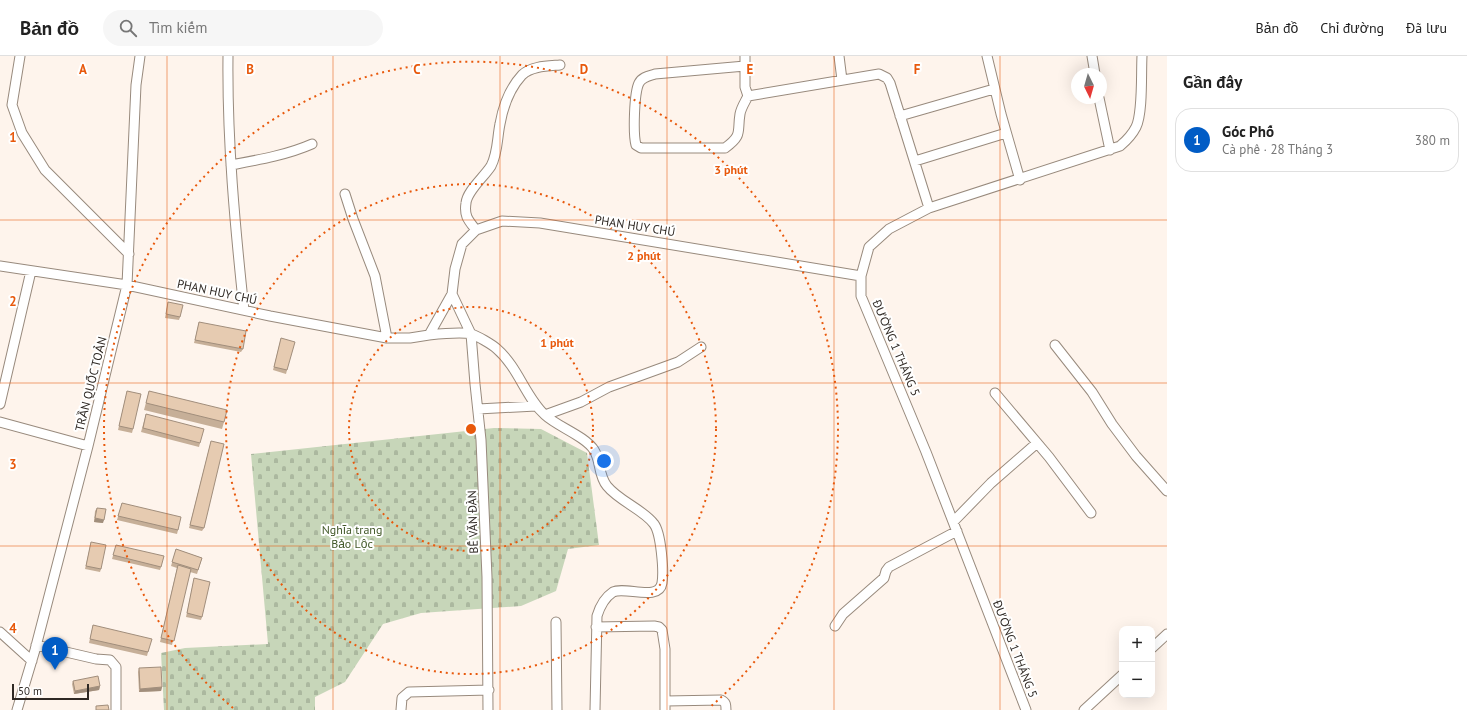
<!DOCTYPE html>
<html lang="vi">
<head>
<meta charset="utf-8">
<style>
  body { margin:0; font-family:"PT Sans",sans-serif; background:#f6f6f6; color:#222 }
  .controls { position:absolute; right:12px; bottom:12px; display:grid; overflow:hidden; border-radius:8px; box-shadow:0 4px 16px #0002 }
  .controls button { width:36px; height:36px; display:grid; place-items:center; padding:0; border:0; border-bottom:1px solid #e0e0e0; background:#fff; color:#222; font:20px sans-serif }
  .compass { position:absolute; left:1071px; top:12px; width:36px; height:36px; border-radius:50%; background:#fff; box-shadow:0 4px 16px #0002; rotate:175deg }
  .scale { position:absolute; left:12px; bottom:10px; width:77px; box-sizing:border-box; padding-left:4px; border:2px solid #2f2924; border-top:0; font-size:11px; line-height:14px; white-space:nowrap; color:#2f2924; -webkit-text-stroke:3px #fff; paint-order:stroke }
  .you { position:absolute; left:604px; top:405px; width:14px; height:14px; margin:-10px; border:3px solid #fff; border-radius:50%; background:#1a73e8; box-shadow:0 0 0 6px #1a73e833 }
  .badge { display:grid; place-items:center; width:26px; height:26px; border-radius:50%; background:#015cc5; color:#fff; font-size:13px; font-weight:700 }
  .pin { position:absolute; translate:-50% -33px; filter:drop-shadow(0 1px 2px #0008) }
  .pin::after { content:''; position:absolute; top:21px; width:14px; height:12px; background:inherit; clip-path:polygon(0 0,100% 0,50% 100%) }
  .list { margin:0; padding:0; list-style:none }
  h2 { display:flex; justify-content:space-between; align-items:center; height:52px; margin:0; padding:0 16px; font-size:17px }
  h2 small { font-size:13px; font-weight:400; color:#767676 }
  .list li { display:grid; grid-template-columns:26px 1fr auto; gap:12px; align-items:center; box-sizing:border-box; height:64px; margin:0 8px 8px; padding:0 8px; border:1px solid #e0e0e0; border-radius:16px }
  .list b { display:block; font-size:15px; white-space:nowrap }
  .list p { margin:0; font-size:13px; white-space:nowrap; color:#767676 }
  .list em { font-size:13px; font-style:normal; color:#767676 }
  .icon { flex:none; width:22px; height:22px; fill:none; stroke:currentColor; stroke-width:2; stroke-linecap:round; stroke-linejoin:round }
  .map { position:relative; flex:none; width:1167px; height:654px; overflow:hidden }
  header { display:flex; align-items:center; gap:24px; box-sizing:border-box; height:56px; padding:0 20px; background:#fff; border-bottom:1px solid #e0e0e0 }
  header strong { font-size:19px }
  nav { display:flex; gap:22px; margin-inline-start:auto; font-size:14px }
  .search { width:280px; height:36px; background:#f6f6f6; display:flex; align-items:center; gap:10px; box-sizing:border-box; padding:0 14px; border-radius:22px; color:#767676; font-size:15px }
  main { display:flex }
  aside { flex:1; background:#fff }
  .map>svg:first-child { display:block }
</style>
</head>
<body>
<header>
<strong>Bản đồ</strong>
<div class="search"><svg class="icon" aria-label="search" viewBox="0 0 24 24"><circle cx="10" cy="10" r="6"/><path d="M15 15l6 6"/></svg>Tìm kiếm</div>
<nav><a>Bản đồ</a><a>Chỉ đường</a><a>Đã lưu</a></nav>
</header>
<main>
<div class="map">
<svg width="1167" height="654" viewBox="0 0 1167 654">
  <defs>
    <pattern id="cemetery-stones" width="16" height="16" patternUnits="userSpaceOnUse"><rect width="16" height="16" fill="#c7d6b9"/><path d="M2 7V4a2 2 0 0 1 4 0v3zM10 15v-3a2 2 0 0 1 4 0v3z" fill="#abb89f"/></pattern>
  </defs>
  <rect width="100%" height="100%" fill="#fef4ec"/>
  <path fill="url(#cemetery-stones)" d="M494 372 541 373 587 397 599 489 568 493 556 535 521 550 421 557 383 568 345 626 315 641V654H164L161 597 185 592 268 588 251 398Z"/>
  <g fill="none" stroke-linecap="round" stroke-linejoin="round">
    <g stroke="#988a7d" stroke-width="11">
      <path id="minor" d="M20 0 12 49 22 77 45 114 129 198
        M228 0C227 85 235 170 244 254
        M745 0V31L748 40 879 18 887 22 890 27 929 152
        M839 0 842 24
        M987 0 1001 58 1020 124
        M1092 0 1095 18
        M745 10 655 18C649 20 642 21 639 27 634 37 633 78 636 89L641 92H725C743 79 737 76 740 58 741 52 745 46 748 40
        M1099 42 1110 94
        M900 60 994 33
        M915 105 1006 77
        M231 109C258 104 287 99 312 88
        M345 138 353 163 375 220 387 282
        M476 174C468 164 464 160 466 147 467 135 484 121 491 110 498 97 497 82 500 68 503 51 510 32 522 19 531 10 548 10 560 9
        M0 210 127 229 270 260 387 282H410L429 279
        M452 238 455 213 462 188 476 174 502 165 540 167 861 220
        M1055 289 1092 336 1112 368 1136 400 1167 435
        M995 337 1049 401 1091 457
        M0 348 31 215
        M478 353 536 350
        M545 359 581 346 609 331 678 306 701 291
        M0 366 88 390
        M954 465 991 427 1037 387
        M556 566 557 654
        M835 570 843 558 884 522 886 515 889 511 957 475
        M596 571 654 570 659 571 662 574 665 593V654
        M0 576 32 605
        M36 589 96 603 110 604 116 611V654
        M1152 592 1167 578
        M666 645 721 644C726 646 726 649 726 654
        M17 654 35 594 88 390 127 229 136 29 140 0
        M401 654 402 642 409 636 489 634
        M488 654 487 521 481 384 475 328 471 278 452 238 429 279C439 278 462 276 471 278 476 279 493 289 497 293 518 311 526 342 545 359 558 371 585 380 594 394 601 405 598 419 607 430 619 445 644 454 654 468 661 477 664 515 662 527 659 546 625 530 613 536 604 542 600 550 597 560L595 654
        M1026 654 926 396 861 240V220L869 191 889 173 929 152 1120 90C1126 85 1132 79 1136 71 1143 57 1141 18 1142 0
        M1084 654 1122 619"/>
    </g>
    <use href="#minor" stroke="#fff" stroke-width="9"/>
  </g>
  <path fill="#c6af98" d="M168 246 180 261 179 264 165 262Z
    M199 266 243 293 241 296 194 287Z
    M281 282 287 314 286 318 273 314Z
    M127 335 133 373 132 377 118 374Z
    M149 335 224 366 222 373 144 354Z
    M146 358 200 387 199 391 141 376Z
    M211 385 204 472 202 475 189 472Z
    M122 447 178 474 177 478 117 464Z
    M97 452 103 467 94 466 95 455Z
    M91 486 101 513 100 516 85 513Z
    M116 489 161 511 160 514 112 503Z
    M176 493 202 502 197 518 190 516 172 589 160 586 177 512 171 510Z
    M194 522 202 561 201 564 186 561Z
    M93 569 148 596 147 600 89 587Z
    M139 612 162 631 161 635 139 636 138 616Z
    M73 625 100 630 99 634 74 638 72 628Z"/>
  <path fill="#a18e7c" d="M95 462 104 464 103 467 94 466Z
    M100 630 99 634 74 638 75 635Z
    M162 631 161 635 139 636 140 633Z"/>
  <path fill="#e6cbb1" stroke="#a18e7c" d="M168 246 183 249 180 261 166 258Z
    M199 266 246 275 243 293 195 284Z
    M281 282 295 286 287 314 274 311Z
    M127 335 141 338 133 373 119 370Z
    M149 335 227 354 224 366 146 347Z
    M146 358 204 373 200 387 143 372Z
    M211 385 224 388 204 472 190 469Z
    M122 447 181 461 178 474 118 460Z
    M97 452 106 453 104 464 95 462Z
    M91 486 106 489 101 513 86 510Z
    M116 489 164 500 161 511 113 499Z
    M176 493 202 502 198 514 172 506Z
    M178 509 191 513 174 585 161 582Z
    M194 522 210 526 202 561 187 557Z
    M93 569 152 583 148 596 90 583Z
    M161 611 162 631 140 633 139 612Z
    M98 620 100 630 75 635 73 625Z
    M108 649 109 654H96V650Z"/>
  <path fill="none" stroke="#e8590c" stroke-width="1" stroke-opacity="0.55" d="M167 0V654M333 0V654M500 0V654M667 0V654M834 0V654M1000 0V654M0 164H1167M0 327H1167M0 490H1167"/>
  <g fill="none" stroke="#e8590c" stroke-width="2" stroke-dasharray="2 4">
    <circle cx="471" cy="373" r="122"/>
    <circle cx="471" cy="373" r="245"/>
    <path d="M233 652A367 367 0 1 1 709 652"/>
  </g>
  <g text-anchor="middle" stroke-width="4" stroke-linejoin="round" paint-order="stroke">
    <g font-size="12" fill="#2f2924" stroke="#fff">
      <text transform="translate(635 170) rotate(9)" y="4">PHAN HUY CHÚ</text>
      <text transform="translate(217 236) rotate(12)" y="4">PHAN HUY CHÚ</text>
      <text transform="translate(896 292) rotate(67)" y="4">ĐƯỜNG 1 THÁNG 5</text>
      <text transform="translate(91 328) rotate(-76)" y="4">TRẦN QUỐC TOẢN</text>
      <text transform="translate(473 466) rotate(-92)" y="4">BẾ VĂN ĐÀN</text>
      <text transform="translate(1015 593) rotate(69)" y="4">ĐƯỜNG 1 THÁNG 5</text>
    </g>
    <g font-size="12" fill="#43592a" stroke="#fff">
      <text x="352" y="478">Nghĩa trang<tspan x="352" dy="14">Bảo Lộc</tspan></text>
    </g>
  </g>
  <g font-size="13" text-anchor="middle" font-weight="bold" fill="#e8590c" stroke="#fff" stroke-width="4" stroke-linejoin="round" paint-order="stroke">
    <text x="83" y="18">A</text>
    <text x="250" y="18">B</text>
    <text x="417" y="18">C</text>
    <text x="584" y="18">D</text>
    <text x="750" y="18">E</text>
    <text x="917" y="18">F</text>
    <text x="13" y="86">1</text>
    <text x="13" y="250">2</text>
    <text x="13" y="413">3</text>
    <text x="13" y="577">4</text>
  </g>
  <circle cx="471" cy="373" r="6" fill="#e8590c" stroke="#fff" stroke-width="2"/>
  <g font-size="12" text-anchor="middle" font-weight="bold" fill="#e8590c" stroke="#fff" stroke-width="4" stroke-linejoin="round" paint-order="stroke">
    <text x="731" y="118">3 phút</text>
    <text x="644" y="204">2 phút</text>
    <text x="557" y="291">1 phút</text>
  </g>
</svg>
<div class="controls">
<button>+</button>
<button>−</button>
</div>
<svg class="compass" viewBox="-18 -18 36 36"><path d="M0-13l5 13h-10z" fill="#e53935"/><path d="M0 13l5-13h-10z" fill="#767676"/></svg>
<div class="scale">50 m</div>
<div class="you"></div>
<div class="pin badge" style="left:55px;top:614px">1</div>
</div>
<aside>
<h2>Gần đây<small></small></h2>
<ul class="list">
<li><span class="badge">1</span><div><b>Góc Phố</b><p>Cà phê · 28 Tháng 3</p></div><em>380 m</em></li>
</ul>
</aside>
</main>
</body>
</html>
